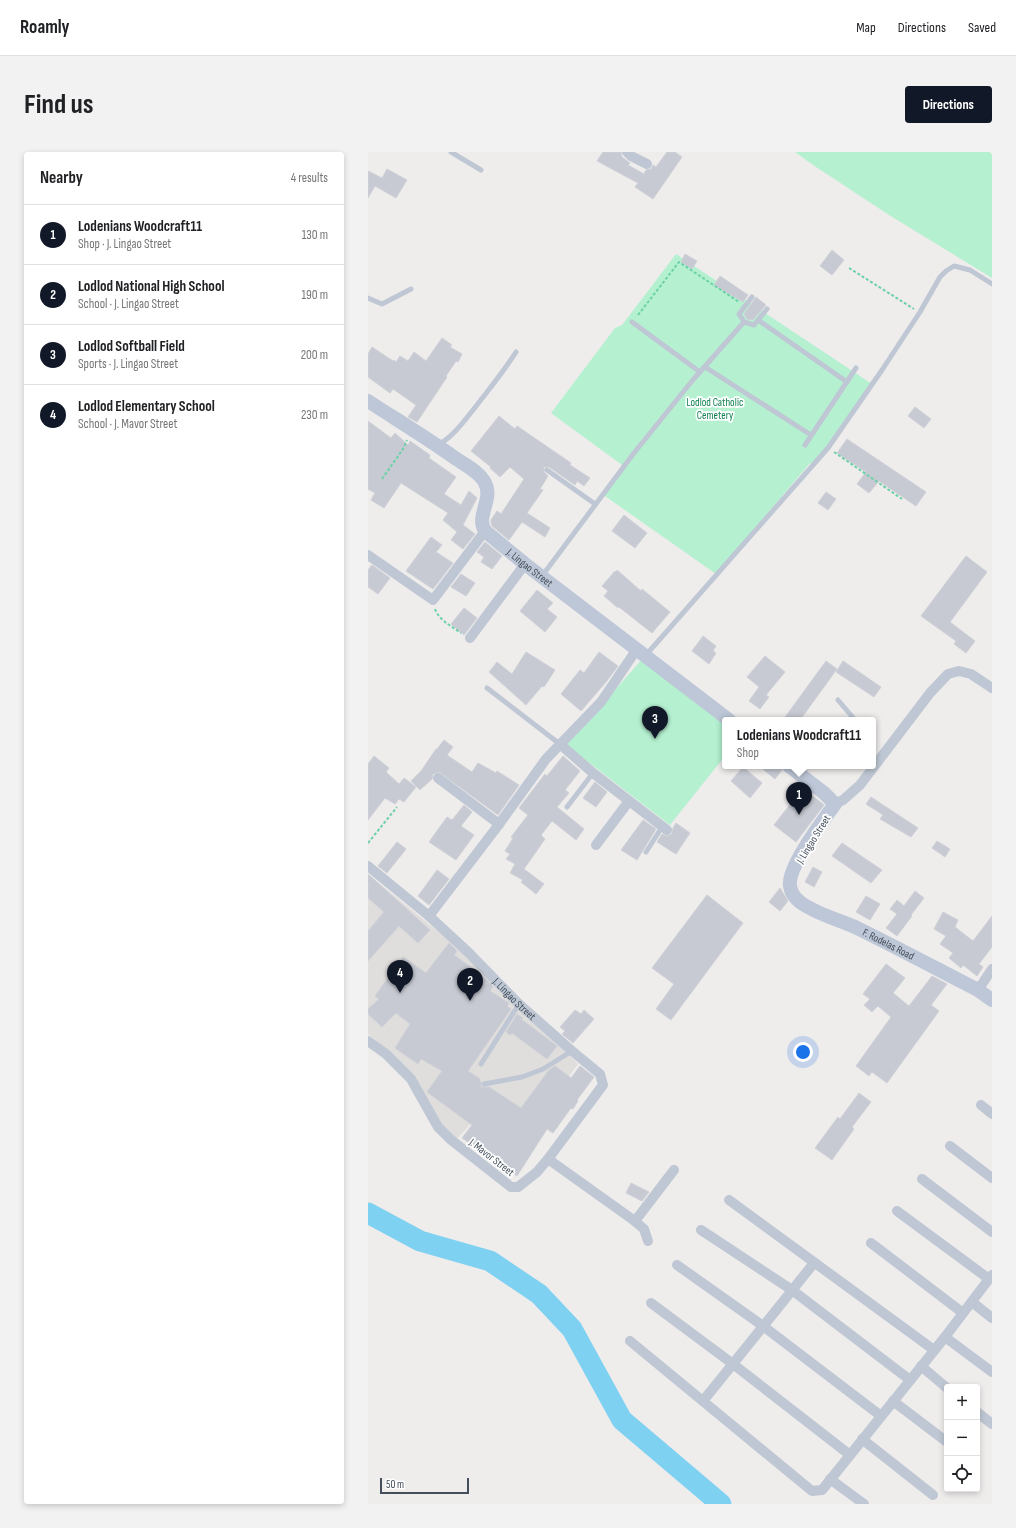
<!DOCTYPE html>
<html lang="en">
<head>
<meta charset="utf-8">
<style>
  body { margin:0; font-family:"Sofia Sans Condensed",sans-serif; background:#f2f2f2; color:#202124 }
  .controls { position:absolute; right:12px; bottom:12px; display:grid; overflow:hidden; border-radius:4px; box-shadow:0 2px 6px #0003 }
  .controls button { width:36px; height:36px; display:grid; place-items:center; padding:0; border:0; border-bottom:1px solid #e0e0e0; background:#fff; color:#202124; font:20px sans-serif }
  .scale { position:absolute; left:12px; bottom:10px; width:89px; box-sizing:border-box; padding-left:4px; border:2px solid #434e5a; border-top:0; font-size:11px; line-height:14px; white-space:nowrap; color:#434e5a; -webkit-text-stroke:3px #fff; paint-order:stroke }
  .you { position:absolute; left:435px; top:900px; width:14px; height:14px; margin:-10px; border:3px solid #fff; border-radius:50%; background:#1a73e8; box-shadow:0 0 0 6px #1a73e833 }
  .badge { display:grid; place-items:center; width:26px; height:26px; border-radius:50%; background:#111827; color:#fff; font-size:13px; font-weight:700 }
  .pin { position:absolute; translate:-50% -33px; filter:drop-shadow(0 1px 2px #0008) }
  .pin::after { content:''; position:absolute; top:21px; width:14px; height:12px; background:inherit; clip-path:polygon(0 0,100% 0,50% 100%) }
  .popup { position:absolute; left:354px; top:565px; width:154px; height:52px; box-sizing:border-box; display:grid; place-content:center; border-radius:4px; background:#fff; filter:drop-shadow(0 1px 3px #0005); font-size:13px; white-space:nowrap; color:#757577 }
  .popup b { font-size:15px; color:#202124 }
  .popup::after { content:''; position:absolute; left:50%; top:100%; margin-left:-8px; border:8px solid transparent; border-top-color:#fff }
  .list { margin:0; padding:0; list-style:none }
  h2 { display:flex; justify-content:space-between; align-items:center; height:52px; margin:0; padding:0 16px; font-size:17px }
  h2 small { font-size:13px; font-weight:400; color:#757577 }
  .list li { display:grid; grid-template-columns:26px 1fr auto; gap:12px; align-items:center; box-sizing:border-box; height:60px; padding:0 16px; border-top:1px solid #e0e0e0 }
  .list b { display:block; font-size:15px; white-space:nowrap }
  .list p { margin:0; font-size:13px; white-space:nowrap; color:#757577 }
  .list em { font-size:13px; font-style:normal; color:#757577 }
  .icon { flex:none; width:22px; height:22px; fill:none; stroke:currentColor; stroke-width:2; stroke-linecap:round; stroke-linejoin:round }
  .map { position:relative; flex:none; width:624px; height:1352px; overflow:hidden; border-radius:4px }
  header { display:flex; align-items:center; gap:24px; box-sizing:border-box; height:56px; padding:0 20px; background:#fff; border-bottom:1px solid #e0e0e0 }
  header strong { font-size:19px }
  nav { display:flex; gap:22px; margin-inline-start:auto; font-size:14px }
  .intro { display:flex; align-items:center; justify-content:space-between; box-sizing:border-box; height:96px; padding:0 24px }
  h1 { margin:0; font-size:28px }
  .button { padding:10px 18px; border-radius:4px; background:#111827; color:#fff; font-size:14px; font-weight:700 }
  main { display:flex; gap:24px; padding:0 24px }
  aside { flex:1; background:#fff; border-radius:4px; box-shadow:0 2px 6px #0003 }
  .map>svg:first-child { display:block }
</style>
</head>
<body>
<header>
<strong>Roamly</strong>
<nav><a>Map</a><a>Directions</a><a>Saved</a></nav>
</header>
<div class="intro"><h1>Find us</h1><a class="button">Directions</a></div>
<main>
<aside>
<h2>Nearby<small>4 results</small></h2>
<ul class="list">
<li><span class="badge">1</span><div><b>Lodenians Woodcraft11</b><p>Shop · J. Lingao Street</p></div><em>130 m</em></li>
<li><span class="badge">2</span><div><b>Lodlod National High School</b><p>School · J. Lingao Street</p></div><em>190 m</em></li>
<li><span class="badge">3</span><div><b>Lodlod Softball Field</b><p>Sports · J. Lingao Street</p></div><em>200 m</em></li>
<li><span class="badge">4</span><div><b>Lodlod Elementary School</b><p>School · J. Mavor Street</p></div><em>230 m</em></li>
</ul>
</aside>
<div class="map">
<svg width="624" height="1352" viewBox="0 0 624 1352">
  <rect width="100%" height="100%" fill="#efecec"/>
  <path fill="#e0dddd" d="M0 722 95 800 210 912 157 984 116 957 89 987 74 978 49 928 20 898 0 882Z"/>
  <path fill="#b5f1d1" d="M427 0H624V126L521 63 445 13Z
    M308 102 504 232 447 314 442 311 348 422 234 342 254 313 183 261 247 176 254 173Z
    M277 504 357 568V604L302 673 198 593Z"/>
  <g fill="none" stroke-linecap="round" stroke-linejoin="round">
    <path stroke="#7fd1f2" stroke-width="21" d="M0 1061 52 1089 122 1109 171 1142 204 1177 254 1268 353 1352"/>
  </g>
  <path fill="#c7cad2" stroke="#cfd1d8" d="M235 0H253L254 5 262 11 260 13 276 22 278 18 283 17 285 13 288 15 299 0H307L314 5 285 47 267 35 270 31 229 9Z
    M19 17 39 28 28 46 7 34 0 46V19L14 26Z
    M464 98 476 108 464 123 452 114Z
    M317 102 329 109 324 117 313 110Z
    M352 124 380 143 375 150 346 133Z
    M388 145 398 153 385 168 379 167 376 162Z
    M74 186 84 193 82 195 94 202 90 210 88 209 78 224 79 225 49 270 40 265 48 253 25 237 22 241 0 225V202L4 195 25 209 26 208 28 210 32 204 40 209 46 200 58 209Z
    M547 255 563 267 556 276 540 264Z
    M131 264 147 277 149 274 203 311 202 313 222 326 216 334 209 329 207 333 181 315H176V320L180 324 172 337 175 338 159 361 182 376 177 385 154 370 141 388 124 374 123 371V368L129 359 133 362 156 327 142 315 132 325 122 316 123 315 103 299Z
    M0 269 23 286 27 281 40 293 42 289 62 303 61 306 88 325 76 342 93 353 101 339 109 346 95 373 107 382 95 397 83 388 89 380 75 368 80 361 33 331 16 356 3 348 7 341 0 337Z
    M479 287 558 340 548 354 511 329 501 341 489 332 498 320 469 301Z
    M458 340 468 347 460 358 450 351Z
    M256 363 279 381 267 396 244 379Z
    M63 385 74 393 68 400 85 411 65 437 38 419Z
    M117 390 134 404 124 417 113 410 116 405 109 400Z
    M598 404 619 420 582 470 607 489 598 501 586 492 588 489 553 464Z
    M4 413 22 426 10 442 0 435V418Z
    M249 418 273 439 274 437 302 460 284 481 251 455 250 456 236 444 240 439 234 434 247 419 248 420Z
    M93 422 107 431 98 444 83 435Z
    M169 438 185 451 179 457 189 465 177 480 152 459Z
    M96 456 109 466 96 483 83 472Z
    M335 484 348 494 345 499 348 501 341 512 324 499Z
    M158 500 187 518 176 535 174 534 158 553 121 520 129 510 144 522Z
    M231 500 250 514 238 530 213 559 193 542 212 518 216 521Z
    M397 504 417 520 398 543 401 545 392 557 381 549 391 535 379 525Z
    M458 509 469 517 432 568H415Z
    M475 509 513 535 506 545 468 520Z
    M76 588 85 595 79 603 104 620 110 611 128 621 129 619 151 633 130 663 71 620 65 622 64 627 52 638 43 629 53 619 68 597H69Z
    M6 604 21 616 18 620 31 632 36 626 48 635 36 650 31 647 27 652 17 646 0 668V612Z
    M195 604 212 619 197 638 201 641 189 655 216 677 208 688 184 669 173 683 177 687 156 717 176 732 168 742 153 730 155 728 142 721 147 712 138 707 142 702 137 699 145 686 143 685 160 663 151 656 177 622 179 624Z
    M391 614H413L414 618 407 627Z
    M375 615 394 631 382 646 363 629Z
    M227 630 239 640 228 655 215 646Z
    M435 636 456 653 428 690 406 673Z
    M503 645 550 676 543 685 512 667 515 663 498 652Z
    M96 653 104 660 93 674 106 683 88 708 61 690 79 665 84 668Z
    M275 668 288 677 269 708 253 698Z
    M308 671 322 681 308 702 289 690 294 682 299 684 304 682 305 676Z
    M569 689 582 697 577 705 564 696Z
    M29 690 38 697 19 721 10 714Z
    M474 691 514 718 503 731 464 704Z
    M445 715 454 720 446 735 437 730Z
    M69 718 81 727 61 753 50 744Z
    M0 722 62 778 50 791 31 774 0 809V779L16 760 0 746Z
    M412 736 420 749 412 759 401 750Z
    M547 739 556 746 543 763 544 764 529 784 518 776 529 762 522 757 529 748 536 754Z
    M339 743 375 771 303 868 288 857 306 832 284 816Z
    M498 744 512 752 502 768 488 760Z
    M575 760 590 768 587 775 605 789 624 764V795L611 812 615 815 609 824 595 813 593 816 581 806 585 801 572 792 578 784 566 777Z
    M81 791 89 799 86 803 104 816 102 819 118 827 125 834 122 839 141 851 139 854 143 857 100 919 112 927 111 928 113 930V935H121L153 956 181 918 187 914 203 926 212 914 226 925 209 948 210 949 205 957 203 956 185 981 179 977 149 1024 94 986 104 973 59 940 74 919 53 907 50 912 27 896 42 872 28 861 14 875 0 862V857L11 847 7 844 35 805 58 821Z
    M518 812 537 826 525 841 541 854 564 824 579 832 563 853 571 859 519 931 504 920 501 924 488 914 523 865 510 854 504 860 496 853 502 847 495 842Z
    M207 858 213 862 216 858 226 867 205 891 194 882 197 879 192 875Z
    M149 862 155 866 153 867 189 894 179 907 144 881 142 883 138 880Z
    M491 941 503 950 484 975 486 977 464 1008 447 996 470 965 472 967Z
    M263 1031 281 1040 274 1049 258 1041Z"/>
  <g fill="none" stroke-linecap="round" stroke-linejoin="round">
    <path stroke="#6bd1a7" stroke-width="2" stroke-dasharray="3 2" stroke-linecap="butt" d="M481 116 546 157
      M270 163 311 110 371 150
      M466 300 534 347
      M14 327 35 297 39 288
      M67 457C71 468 83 474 93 481
      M0 691 29 655"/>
    <path stroke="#bec7d3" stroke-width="5" d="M83 0 113 18
      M384 145 371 162 376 170 386 173 399 157
      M0 146 14 152 43 137
      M390 168 479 230
      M264 170 332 220
      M337 215 443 283
      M70 293C86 284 97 268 109 253 122 236 136 219 148 200
      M437 293 488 216
      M179 318 227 352
      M174 424 266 301 324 229 376 170
      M278 503 460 296 514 218 552 160 572 125 578 119 586 114 602 118 624 132
      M119 536 193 593
      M470 548 487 568
      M199 655 225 621
      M278 700 294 675
      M113 912 151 852
      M116 932 154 925 175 917 204 899"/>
    <g stroke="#bec7d3" stroke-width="10">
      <path d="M259 0 263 4 279 12"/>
      <path d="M0 403 65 448 117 379"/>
      <path d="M102 486 157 412"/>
      <path d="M193 593 225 621 299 678"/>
      <path d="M70 626 131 672"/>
      <path d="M467 652 475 648 492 633 562 541 580 522 591 519 603 522 624 536"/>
      <path d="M228 693 261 649"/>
      <path id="s1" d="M0 714 61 764 100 800 151 852 204 899 232 922 235 933 180 1007 169 1020 150 1035H143L82 987 70 975 43 927 18 902 0 889"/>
      <path d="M61 764 129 675 178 607 233 550 269 497"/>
      <path d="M610 838 624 817"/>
      <path d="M613 953 624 962"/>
      <path d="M582 994 624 1026"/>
      <path d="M180 1007 264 1067 276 1077 280 1089"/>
      <path d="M554 1027 624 1080"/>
      <path d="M361 1048 566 1198"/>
      <path d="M529 1059 621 1127"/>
      <path d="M267 1069 306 1018"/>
      <path d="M333 1078 424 1138 542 1228"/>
      <path d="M503 1091 595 1161"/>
      <path d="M309 1113 395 1174 513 1264"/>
      <path d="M604 1150 624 1166"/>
      <path d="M283 1151 365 1212 482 1303"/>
      <path d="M577 1185 624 1220"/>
      <path d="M262 1189 444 1339 454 1338 577 1185 624 1123"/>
      <path d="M553 1214 579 1236"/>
      <path d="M335 1249 446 1111"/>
      <path d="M525 1249 579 1290"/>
      <path d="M609 1260 624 1272"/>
      <path d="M494 1287 565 1343"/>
      <path d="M462 1327 496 1352"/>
    </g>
    <g stroke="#bdc7d7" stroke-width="14">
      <path id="s2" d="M0 249C29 268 59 286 87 306 97 313 110 319 116 329 127 347 107 363 117 379L157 412 361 568"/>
      <path id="s3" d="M421 614 456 641 467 652C455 669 419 715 422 734 423 741 427 746 432 750 448 762 469 767 487 775 528 795 569 817 610 838L624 848"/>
    </g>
  </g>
  <g text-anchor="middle" stroke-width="3.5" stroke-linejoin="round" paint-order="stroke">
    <g font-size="11" fill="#108051" stroke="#fff">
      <text x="347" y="254">Lodlod Catholic<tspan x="347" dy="13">Cemetery</tspan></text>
    </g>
    <g font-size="11" fill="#434e5a" stroke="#fff">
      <text dy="4" stroke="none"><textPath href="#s2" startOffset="251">J. Lingao Street</textPath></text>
      <text transform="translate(445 687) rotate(-58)" y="4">J. Lingao Street</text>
      <text dy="4" stroke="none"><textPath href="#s3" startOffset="272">F. Rodelas Road</textPath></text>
      <text dy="4" stroke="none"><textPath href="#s1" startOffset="198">J. Lingao Street</textPath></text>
      <text transform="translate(124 1005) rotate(38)" y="4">J. Mavor Street</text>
    </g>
  </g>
</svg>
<div class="controls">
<button>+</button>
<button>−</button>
<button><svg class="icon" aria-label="locate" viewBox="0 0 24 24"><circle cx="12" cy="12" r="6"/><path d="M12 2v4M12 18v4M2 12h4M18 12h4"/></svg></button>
</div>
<div class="scale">50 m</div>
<div class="you"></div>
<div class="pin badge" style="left:431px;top:663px">1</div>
<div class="popup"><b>Lodenians Woodcraft11</b>Shop</div>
<div class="pin badge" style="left:102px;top:849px">2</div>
<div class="pin badge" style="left:287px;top:587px">3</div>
<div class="pin badge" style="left:32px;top:841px">4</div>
</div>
</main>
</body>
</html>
